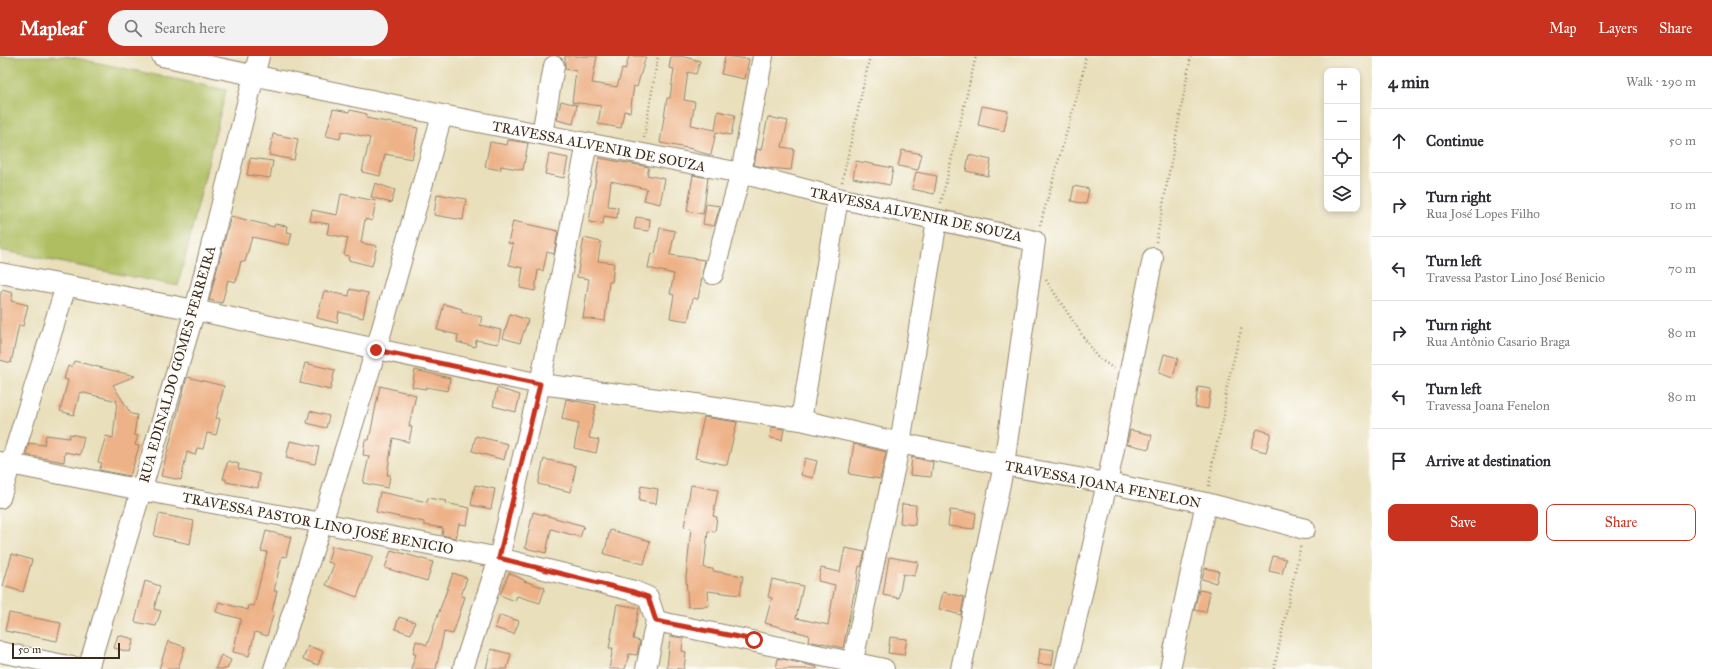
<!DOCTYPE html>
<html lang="en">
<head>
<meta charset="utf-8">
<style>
  body { margin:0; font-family:"IM FELL Great Primer",serif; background:#f2f2f3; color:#2b2b33 }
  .controls { position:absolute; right:12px; top:12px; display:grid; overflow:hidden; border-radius:8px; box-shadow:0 2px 6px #0003 }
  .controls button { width:36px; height:36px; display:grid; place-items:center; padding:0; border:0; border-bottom:1px solid #e1e1e2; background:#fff; color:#2b2b33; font:20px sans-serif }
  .scale { position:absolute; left:12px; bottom:10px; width:108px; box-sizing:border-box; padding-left:4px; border:2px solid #3b2a1e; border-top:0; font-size:11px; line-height:14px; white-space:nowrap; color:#3b2a1e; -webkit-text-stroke:3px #fdfcf7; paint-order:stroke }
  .stop { position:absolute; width:12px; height:12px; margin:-9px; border:3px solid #c8321e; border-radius:50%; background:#fff }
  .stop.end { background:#c8321e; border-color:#fff; box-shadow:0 1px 4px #0008 }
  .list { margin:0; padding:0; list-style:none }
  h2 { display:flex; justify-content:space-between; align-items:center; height:52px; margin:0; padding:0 16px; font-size:17px }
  h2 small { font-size:13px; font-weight:400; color:#7c7c81 }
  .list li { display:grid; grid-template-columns:26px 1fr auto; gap:12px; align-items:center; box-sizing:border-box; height:64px; padding:0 16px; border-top:1px solid #e1e1e2 }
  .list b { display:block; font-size:15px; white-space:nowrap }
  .list p { margin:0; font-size:13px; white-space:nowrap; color:#7c7c81 }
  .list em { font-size:13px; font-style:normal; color:#7c7c81 }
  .actions { display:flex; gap:8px; padding:12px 16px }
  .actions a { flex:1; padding:9px 0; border:1px solid #c8321e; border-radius:8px; text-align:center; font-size:14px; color:#c8321e }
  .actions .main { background:#c8321e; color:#fff }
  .icon { flex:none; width:22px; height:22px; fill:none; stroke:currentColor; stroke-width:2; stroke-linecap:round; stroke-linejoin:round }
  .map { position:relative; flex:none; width:1372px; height:613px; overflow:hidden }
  header { display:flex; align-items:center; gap:24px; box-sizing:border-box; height:56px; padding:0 20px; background:#c8321e; color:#fff }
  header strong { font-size:19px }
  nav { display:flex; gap:22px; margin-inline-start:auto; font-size:14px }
  .search { width:280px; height:36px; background:#f2f2f3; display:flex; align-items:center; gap:10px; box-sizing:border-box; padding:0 14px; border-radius:22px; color:#7c7c81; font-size:15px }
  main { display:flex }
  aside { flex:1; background:#fff }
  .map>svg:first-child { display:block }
</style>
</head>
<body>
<header>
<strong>Mapleaf</strong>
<div class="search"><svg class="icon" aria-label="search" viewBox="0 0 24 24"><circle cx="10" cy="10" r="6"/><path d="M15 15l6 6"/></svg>Search here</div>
<nav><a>Map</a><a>Layers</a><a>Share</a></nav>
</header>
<main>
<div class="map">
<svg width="1372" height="613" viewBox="0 0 1372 613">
  <rect width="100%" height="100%" fill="#fdfcf7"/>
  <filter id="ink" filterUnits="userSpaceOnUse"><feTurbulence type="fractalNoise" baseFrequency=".025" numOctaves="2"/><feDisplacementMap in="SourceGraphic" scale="8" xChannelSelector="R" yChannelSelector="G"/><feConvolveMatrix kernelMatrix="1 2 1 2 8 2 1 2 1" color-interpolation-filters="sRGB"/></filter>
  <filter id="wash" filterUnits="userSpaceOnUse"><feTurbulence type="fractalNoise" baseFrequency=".012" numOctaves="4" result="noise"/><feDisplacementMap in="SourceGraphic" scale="16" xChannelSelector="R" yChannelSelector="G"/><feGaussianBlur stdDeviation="0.9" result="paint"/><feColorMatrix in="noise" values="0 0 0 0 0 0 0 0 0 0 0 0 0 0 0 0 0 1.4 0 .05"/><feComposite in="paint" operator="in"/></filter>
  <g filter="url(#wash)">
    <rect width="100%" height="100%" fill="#e9dfbb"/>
    <path fill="#afbe61" stroke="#757440" d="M0 0H66L226 34 178 230 0 194Z"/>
    <g id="blocks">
      <path fill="#eeb288" d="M565 0H597L592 27 617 31 622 13 625 14 629 0H646L637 31 634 30 630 56 624 55 621 72 598 68 601 50 572 46 576 15 565 13Z
        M671 0H681L700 5 696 18 688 16 684 44 695 46 691 69 715 74 718 55 735 59 731 79 716 76 711 99 692 94 693 93 660 87 667 42H670L674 13 669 12Z
        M725 0 749 3 745 23 721 18Z
        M561 45 577 49 573 68 557 64Z
        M982 50 1008 55 1004 75 978 69Z
        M333 53 349 56 350 54 367 58 366 62 418 72 412 103 385 98 380 120 362 116 370 82 342 75 340 83 326 80Z
        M768 61 788 65 782 91 794 93 791 114 768 112 754 109 757 93 761 94Z
        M273 78 298 83 294 104 269 99Z
        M508 84 528 87 523 114 501 110 500 114 485 111 490 86 507 89Z
        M902 94 922 98 918 114 898 110Z
        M549 98 568 102 564 122 545 118Z
        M969 99 991 104 988 120 966 115Z
        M250 102 273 105 270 122 247 119Z
        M599 102 649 111 647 119 665 123 660 148 644 144 647 133 611 125 608 150 618 151 617 162 604 160 603 168 589 166Z
        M856 105 893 112 890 129 853 122Z
        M916 116 937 120 934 138 912 133Z
        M693 119 708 122 703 158 687 155Z
        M375 127 395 134 391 147 371 141Z
        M1074 130 1089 133 1086 148 1071 145Z
        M341 138 376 145 372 165 365 163 361 187 377 190 372 210 348 204 349 200 344 199 348 182 327 178 329 168 310 165 312 154 337 159Z
        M437 138 466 143 463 164 434 159Z
        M706 148 720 150 714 170 703 168Z
        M231 160 274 171 275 168 287 170 286 176 292 177 289 189 252 181 245 206 241 205 236 226 228 224 222 247 209 244Z
        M636 161 650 163 649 175 634 173Z
        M513 165 558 175 554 198 547 196 543 215 538 214 535 235 520 232 523 212 509 209 513 188 508 187Z
        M660 172 675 175 670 199 705 204 698 243 693 242 688 265 670 262 674 239 670 238 674 218 648 212 651 197 655 198Z
        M584 182 601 186 598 205 614 207 612 226H609L605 265 583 262 589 223 577 221Z
        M350 233 368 237 363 262 339 256 337 267 317 262 324 235 349 240Z
        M2 234 13 237 11 245 28 249 23 270 19 269 11 307 0 304V240Z
        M444 248 462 253 461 256 482 261 480 269 501 274 498 288 476 284 475 291 457 286 458 279 437 274Z
        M510 258 528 264 520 287 503 282Z
        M1164 298 1178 302 1173 322 1159 317Z
        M74 305 135 320 113 329 131 358 137 359 134 379 138 380 135 389 139 390 130 420 99 414 102 407 98 406 106 380 113 382 117 345 80 336 74 359 60 355 68 324 64 323 68 310 72 311Z
        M305 307 335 314 330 334 300 327Z
        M415 314 450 322 448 335 426 331V333L412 331Z
        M187 321 224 330 216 362 220 363 216 379 207 377 203 393 197 392 195 399 187 396 181 424 161 420Z
        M380 330 416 339 409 370 412 371 409 386 393 382 387 419H390L388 432 363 427 369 400 363 399 365 384H369Z
        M1198 331 1211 333 1208 353 1195 351Z
        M497 332 520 339 516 356 493 350Z
        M566 343 596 349 589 382 599 384 596 397 574 392 579 367 562 363Z
        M310 355 329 360 326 372 307 367Z
        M704 361 737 366 727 409 695 402Z
        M772 371 784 373 782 384 770 382Z
        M1257 373 1271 377 1266 396 1251 392Z
        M1130 374 1152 379 1149 393 1127 388Z
        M70 378 84 381 80 399 65 396 64 406 26 399 29 387 44 389 46 379 69 382Z
        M476 380 508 388 504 404 472 395Z
        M290 385 319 391 315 408 286 402Z
        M854 388 886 396 880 423 849 418Z
        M912 401 933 406 931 421 910 419Z
        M805 402 817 405 813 422 801 419Z
        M544 403 576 410 571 436 538 428Z
        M228 405 239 408 238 413 260 418 258 432 226 426V423H223Z
        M475 429 495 433 491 453 471 449Z
        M691 429 718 434 713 460 717 461 715 476 708 475 704 512 713 513V515L743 520 740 539 708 535 709 550 688 551 686 522 691 472 684 471Z
        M641 430 658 433 656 448 639 445Z
        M380 436 427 446 428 442 446 445 445 447 470 452 467 469 459 468 456 482 442 479 443 472 424 469V466L376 456Z
        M902 448 916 449 915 469 900 467Z
        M950 454 976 457 974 473 948 470Z
        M533 456 584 470 580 481 551 473 546 497 525 492Z
        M159 458 194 465 190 488 154 480Z
        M610 474 650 485 644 508 604 498Z
        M266 475 291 481 286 501 282 500 274 535H277L272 555 274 556 267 580 255 576 249 600 233 596 241 563 216 556 219 546 248 554 249 549 254 550 267 496 261 495Z
        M332 490 373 500 357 541 326 529 334 508 328 506Z
        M845 492 865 496 861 511 859 510 855 537H854L843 592 822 587V588L808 585 809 579 765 567 772 542 768 541 772 523 803 530 796 562 828 569 835 529 818 525 821 512 840 516Z
        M391 494 433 506 427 525 385 512Z
        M12 498 32 504 23 536 3 530Z
        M1273 500 1286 503 1282 518 1269 515Z
        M889 501 918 506 915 520 903 518 899 542 883 539Z
        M1205 512 1219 515 1216 527 1202 523Z
        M453 517 467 522 461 540 465 541 453 578 444 576 436 613H411L416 598H413L416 585 427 589Z
        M509 517 524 524V525L545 532 540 547 517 540 515 545 500 539Z
        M145 525 160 530 154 553 161 555 156 570 135 566Z
        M1199 534 1210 536 1206 556 1194 554Z
        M943 536 964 541 961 559 939 553Z
        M617 548 639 552 633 583 640 585 637 599 629 598 625 613H609L613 592H609Z
        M9 557 61 567 57 585 5 575Z
        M500 559 519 565 514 578 495 572Z
        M399 561 415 566 411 578 395 573Z
        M118 579 134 583 130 596 114 592Z
        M670 580 683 582 682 595 686 596 684 613 667 612Z
        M890 581 907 583 904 599 888 597Z
        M168 585 185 591 178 613H159Z
        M308 590 323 595 318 609 303 603Z
        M1040 592 1054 594 1052 609 1038 608Z
        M491 593 511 598 507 613H486Z
        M221 599 231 604 227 613H215Z
        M778 602 817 611V613H776Z"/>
    </g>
  </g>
  <g filter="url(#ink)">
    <use href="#blocks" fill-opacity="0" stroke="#92846c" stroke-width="1"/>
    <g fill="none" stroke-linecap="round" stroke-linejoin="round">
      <g stroke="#92846c" stroke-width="22">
        <path id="minor" d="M162 0 442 59 741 117 838 142 1035 185 1004 409 961 613
          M542 78 554 10
          M0 217 195 254 540 328 689 347 801 364 900 387 1004 409 1107 427 1206 447 1305 473
          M713 218 741 117 763 0
          M801 364 838 142
          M0 406 141 434 322 467 499 502 634 535 648 541 656 565 646 613
          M0 442 66 230
          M656 565 884 613
          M0 596 83 613
          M88 613 195 254 259 0
          M274 613 322 467 376 294 442 59
          M463 613 499 502 540 328 587 87
          M851 613 900 387 937 164
          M1065 613 1107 427 1153 202
          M1170 613 1206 447"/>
      </g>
      <path stroke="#92846c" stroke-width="2.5" stroke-dasharray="1 3" stroke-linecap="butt" d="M644 82 658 0
        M842 126 870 0
        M941 147 976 0
        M1040 169 1081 26 1086 0
        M1156 186 1191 0
        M1046 224 1096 300 1114 313
        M1209 430 1213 403 1224 360 1226 334 1242 270
        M1274 613 1301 488"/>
      <use href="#minor" stroke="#fff" stroke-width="20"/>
    </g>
  </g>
  <g fill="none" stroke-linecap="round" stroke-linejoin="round" filter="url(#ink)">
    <path stroke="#c8321e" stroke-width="5" d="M376 294 540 328 499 502 634 536 648 541 656 565 754 584"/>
  </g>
  <g text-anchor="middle" stroke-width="3" stroke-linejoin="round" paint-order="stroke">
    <g font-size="14" fill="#3b2a1e" stroke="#fdfcf7">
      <text transform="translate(599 90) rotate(11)" y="5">TRAVESSA ALVENIR DE SOUZA</text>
      <text transform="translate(916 158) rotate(12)" y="5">TRAVESSA ALVENIR DE SOUZA</text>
      <text transform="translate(177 308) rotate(-74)" y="5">RUA EDINALDO GOMES FERREIRA</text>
      <text transform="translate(1103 428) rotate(11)" y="5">TRAVESSA JOANA FENELON</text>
      <text transform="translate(318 467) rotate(11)" y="5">TRAVESSA PASTOR LINO JOSÉ BENICIO</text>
    </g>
  </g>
</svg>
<div class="controls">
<button>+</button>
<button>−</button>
<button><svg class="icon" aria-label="locate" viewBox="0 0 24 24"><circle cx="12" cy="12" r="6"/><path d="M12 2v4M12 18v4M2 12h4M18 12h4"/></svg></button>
<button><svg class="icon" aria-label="layers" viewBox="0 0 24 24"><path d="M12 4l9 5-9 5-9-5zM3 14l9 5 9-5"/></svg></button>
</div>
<div class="scale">50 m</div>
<div class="stop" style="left:754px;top:584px"></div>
<div class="stop end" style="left:376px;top:294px"></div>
</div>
<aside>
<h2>4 min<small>Walk · 290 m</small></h2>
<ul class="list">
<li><svg class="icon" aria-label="ahead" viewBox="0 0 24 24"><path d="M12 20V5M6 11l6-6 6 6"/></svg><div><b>Continue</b></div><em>50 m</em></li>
<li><svg class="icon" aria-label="right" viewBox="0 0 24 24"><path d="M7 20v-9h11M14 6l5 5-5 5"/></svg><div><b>Turn right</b><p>Rua José Lopes Filho</p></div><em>10 m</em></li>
<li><svg class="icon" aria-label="left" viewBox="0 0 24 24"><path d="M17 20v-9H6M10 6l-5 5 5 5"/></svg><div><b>Turn left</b><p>Travessa Pastor Lino José Benicio</p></div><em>70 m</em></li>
<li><svg class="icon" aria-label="right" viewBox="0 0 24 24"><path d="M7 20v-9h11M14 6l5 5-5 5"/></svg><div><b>Turn right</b><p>Rua Antônio Casario Braga</p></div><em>80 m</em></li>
<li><svg class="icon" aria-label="left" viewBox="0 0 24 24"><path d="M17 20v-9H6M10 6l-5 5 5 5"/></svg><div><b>Turn left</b><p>Travessa Joana Fenelon</p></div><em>80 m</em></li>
<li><svg class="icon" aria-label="arrive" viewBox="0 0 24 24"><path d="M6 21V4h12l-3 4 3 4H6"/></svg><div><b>Arrive at destination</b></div></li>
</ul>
<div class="actions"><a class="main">Save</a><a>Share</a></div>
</aside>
</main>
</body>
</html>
